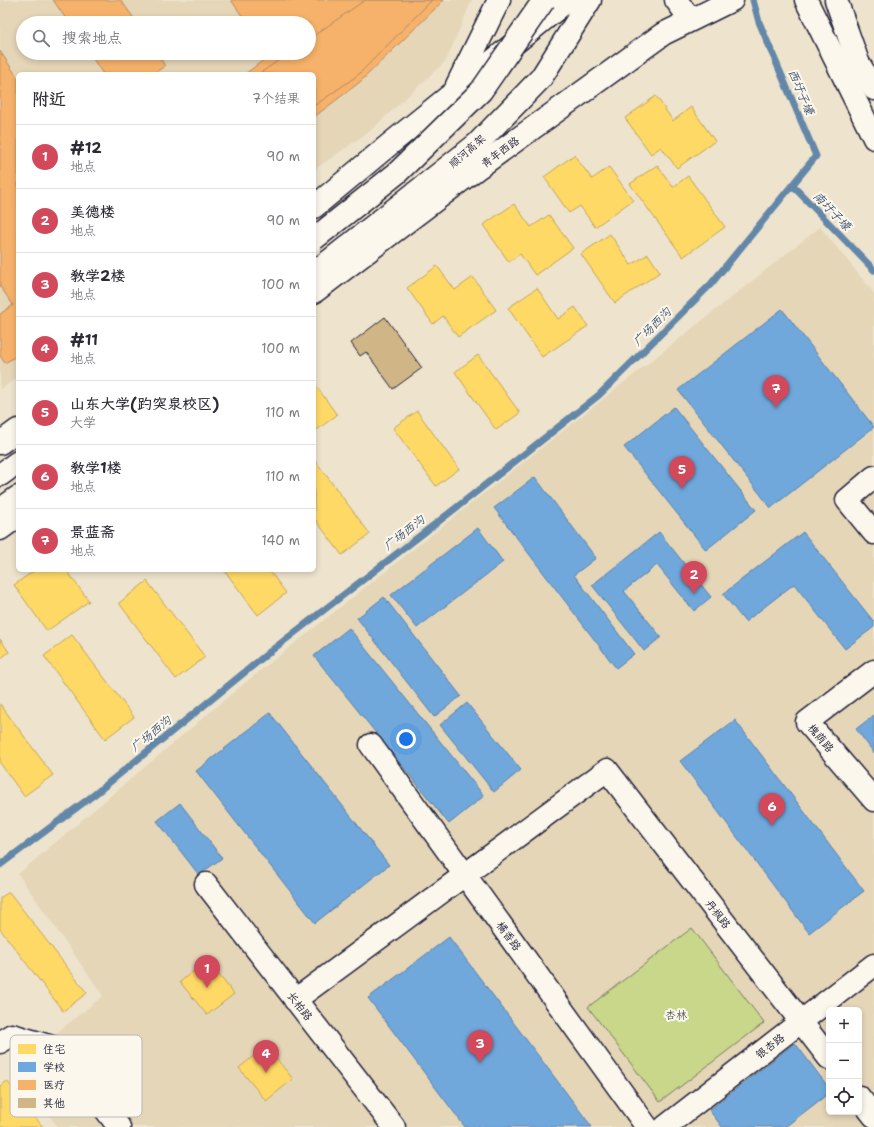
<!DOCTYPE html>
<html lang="zh">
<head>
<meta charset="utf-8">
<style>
  body { margin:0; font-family:"Shantell Sans","LXGW WenKai TC",sans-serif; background:#f2f2f3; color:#2b2b33 }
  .controls { position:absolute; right:12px; bottom:12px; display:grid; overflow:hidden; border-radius:6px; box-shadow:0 2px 6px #0003 }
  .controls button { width:36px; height:36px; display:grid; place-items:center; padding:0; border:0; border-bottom:1px solid #e1e1e2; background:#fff; color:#2b2b33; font:20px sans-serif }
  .you { position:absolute; left:406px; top:739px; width:14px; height:14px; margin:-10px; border:3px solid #fff; border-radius:50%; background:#1a73e8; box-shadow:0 0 0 6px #1a73e833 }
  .badge { display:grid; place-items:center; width:26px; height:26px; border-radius:50%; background:#d1495b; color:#fff; font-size:13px; font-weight:700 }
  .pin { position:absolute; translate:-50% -33px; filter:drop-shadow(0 1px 2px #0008) }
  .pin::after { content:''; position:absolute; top:21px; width:14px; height:12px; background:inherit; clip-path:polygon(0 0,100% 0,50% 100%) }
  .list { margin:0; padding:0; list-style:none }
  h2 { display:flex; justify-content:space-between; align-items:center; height:52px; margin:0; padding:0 16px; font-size:17px }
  h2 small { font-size:13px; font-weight:400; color:#7c7c81 }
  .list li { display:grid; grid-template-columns:26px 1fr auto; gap:12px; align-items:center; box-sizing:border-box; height:64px; padding:0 16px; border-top:1px solid #e1e1e2 }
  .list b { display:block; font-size:15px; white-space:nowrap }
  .list p { margin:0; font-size:13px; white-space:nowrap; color:#7c7c81 }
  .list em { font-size:13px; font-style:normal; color:#7c7c81 }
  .icon { flex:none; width:22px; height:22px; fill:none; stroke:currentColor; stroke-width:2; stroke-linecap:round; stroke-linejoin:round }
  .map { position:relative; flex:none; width:874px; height:1127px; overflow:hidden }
  .search { position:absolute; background:#fff; box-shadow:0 2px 6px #0003; left:16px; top:16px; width:300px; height:44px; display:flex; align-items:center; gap:10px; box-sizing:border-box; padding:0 14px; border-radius:22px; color:#7c7c81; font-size:15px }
  .panel { position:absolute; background:#fff; box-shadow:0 2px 6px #0003; left:16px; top:72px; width:300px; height:500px; border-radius:6px }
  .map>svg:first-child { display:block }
</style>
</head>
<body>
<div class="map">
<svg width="874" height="1127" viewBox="0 0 874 1127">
  <rect width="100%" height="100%" fill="#eee4cd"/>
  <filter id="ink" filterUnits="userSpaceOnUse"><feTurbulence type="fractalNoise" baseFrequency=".025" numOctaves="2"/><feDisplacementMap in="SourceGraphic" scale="8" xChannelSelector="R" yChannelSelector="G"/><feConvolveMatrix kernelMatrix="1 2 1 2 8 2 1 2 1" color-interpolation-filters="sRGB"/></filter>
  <g filter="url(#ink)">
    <path fill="#e5d6b8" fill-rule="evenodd" d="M0 0H472L446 61 370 131 314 170V74H18V377L0 390ZM23 23H309V53H23Z
      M820 227 874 293V1127H58L12 1068 103 996 18 874 242 685ZM829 1010H859V1112H829Z"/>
    <path fill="#c8d78a" stroke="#757c62" d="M692 928 764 1023 660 1102 588 1007Z"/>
    <path fill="#ffd966" stroke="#bda259" d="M656 96 673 121 691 107 715 141 677 168 661 147 651 154 625 118Z
      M574 155 592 179 609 167 633 200 595 227 580 206 569 213 544 177Z
      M657 165 673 187 688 176 725 227 683 257 630 184Z
      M514 204 531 227 549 215 573 248 535 275 520 254 509 262 483 225Z
      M610 234 631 265 648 254 660 272 615 303 581 254Z
      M437 266 455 290 473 277 496 310 458 337 443 316 433 324 407 288Z
      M537 288 558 319 575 307 588 326 542 357 508 308Z
      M478 355 520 413 496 430 455 372Z
      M314 383 337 415 314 432Z
      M417 411 459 469 436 486 393 428Z
      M314 459 370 534 342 555 314 518Z
      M35 570H66L89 601 47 631 14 585Z
      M224 570H269L286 593 258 615Z
      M147 581 205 657 176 679 119 603Z
      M72 635 134 717 105 739 44 656Z
      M0 639 9 652 0 659Z
      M0 704 53 775 24 796 0 763Z
      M9 892 87 993 63 1011 0 929V898Z
      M207 960 234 994 207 1015 180 982Z
      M266 1046 293 1079 266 1101 239 1068Z
      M7 1081 43 1127H0V1087Z"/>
    <path fill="#6fa8dc" stroke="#5880ac" d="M782 309 874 427 771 508 678 390Z
      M674 407 756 510 706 550 624 447Z
      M535 477 596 558 574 575 634 654 616 668 494 508Z
      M478 528 503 562 417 628 391 595Z
      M659 532 711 597 694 611 657 565 624 591 661 637 644 651 592 585Z
      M803 532 874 622V627L845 649 794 584 745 622 723 594Z
      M384 597 461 696 434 717 357 618Z
      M349 628 484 796 449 824 314 656Z
      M467 703 521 770 494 792 440 725Z
      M270 713 389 865 315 923 196 771Z
      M874 715V753L856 729Z
      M735 720 864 891 809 933 680 761Z
      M180 803 222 858 199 875 157 821Z
      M449 937 592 1127H465L368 998Z
      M795 1043 829 1088V1093L785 1127H722L709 1110Z"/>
    <path fill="#f6b26b" stroke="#b6875d" d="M53 0H121L137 23H69Z
      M231 0H444L360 82 314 117V74H245L269 56 267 53H309V23H247Z
      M365 0H432L358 75 314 106V74H259L289 53H309V39Z
      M0 51 18 78V355L5 363 0 356V314L13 305 0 286Z
      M89 53H157L165 66 153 74H103Z"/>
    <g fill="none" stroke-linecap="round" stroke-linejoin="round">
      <path stroke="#6487a8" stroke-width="7" d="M792 185 874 270
        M0 865 95 794 272 650 452 511 599 395 711 284 816 156 759 22 753 0"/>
    </g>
    <path fill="#d0b686" stroke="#22223b" d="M385 317 422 368 393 389 366 352 360 356 351 343Z"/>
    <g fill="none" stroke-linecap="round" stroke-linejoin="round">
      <g stroke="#22223b" stroke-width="25">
        <path id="minor" d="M806 0 874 138
          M874 477 847 500 874 533
          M874 671 807 722 874 800
          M371 745 647 1127
          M206 884 394 1127
          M295 1000 607 770 829 1058
          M0 1042 12 1035 59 1049 119 1127
          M859 1097 874 1116
          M665 1127 874 965"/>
      </g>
      <g stroke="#22223b" stroke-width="25">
        <path id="major" d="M676 0 691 20
          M836 0 858 62 874 89
          M457 85 499 0
          M314 207 390 144 568 0
          M314 292 479 167 663 34 732 0
          M0 443 18 430
          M0 529 18 516"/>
      </g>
      <g stroke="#22223b" stroke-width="25">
        <path id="highway" d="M314 273 477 144 541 78 590 0
          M0 475 18 462
          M0 510 18 497"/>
      </g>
      <use href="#minor" stroke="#fbf7ec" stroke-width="22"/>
      <use href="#major" stroke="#fbf7ec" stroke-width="22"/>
      <use href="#highway" stroke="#fbf7ec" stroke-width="22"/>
      <g stroke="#22223b" stroke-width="25" stroke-linecap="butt">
        <path id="highway-bridge" d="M314 239 397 173 481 91 544 0"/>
      </g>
      <use href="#highway-bridge" stroke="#fbf7ec" stroke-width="22"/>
    </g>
  </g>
  <g text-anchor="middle" stroke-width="4" stroke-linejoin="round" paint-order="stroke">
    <g font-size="11" fill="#22223b" stroke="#fbf7ec">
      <text transform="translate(467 151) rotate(-41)" y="4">顺河高架</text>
      <text transform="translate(500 152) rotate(-36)" y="4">青年西路</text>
      <text transform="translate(821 738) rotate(50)" y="4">槐荫路</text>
      <text transform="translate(718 914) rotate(52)" y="4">丹枫路</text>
      <text transform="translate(509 936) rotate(54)" y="4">橘香路</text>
      <text transform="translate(300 1006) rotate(52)" y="4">长柏路</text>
      <text transform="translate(770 1046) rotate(-38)" y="4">银杏路</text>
    </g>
    <g font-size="11" fill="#545853" stroke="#fbf7ec">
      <text x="676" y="1019">杏林</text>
    </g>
    <g font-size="12" font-style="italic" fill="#435571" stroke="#fbf7ec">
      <text transform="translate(801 92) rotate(67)" y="4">西圩子壕</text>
      <text transform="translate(832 211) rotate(46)" y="4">南圩子壕</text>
      <text transform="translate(652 327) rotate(-45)" y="4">广场西沟</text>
      <text transform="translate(404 533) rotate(-38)" y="4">广场西沟</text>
      <text transform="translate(151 734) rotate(-39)" y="4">广场西沟</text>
    </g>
  </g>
  <rect x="10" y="1035" width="132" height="82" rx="6" fill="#fbf7ec" stroke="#bab7b7" stroke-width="1"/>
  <rect x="18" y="1044" width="18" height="10" fill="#ffd966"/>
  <rect x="18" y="1062" width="18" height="10" fill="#6fa8dc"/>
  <rect x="18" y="1080" width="18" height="10" fill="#f6b26b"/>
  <rect x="18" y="1098" width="18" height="10" fill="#d0b686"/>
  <g font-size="11" fill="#22223b">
    <text x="43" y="1053">住宅</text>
    <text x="43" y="1071">学校</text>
    <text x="43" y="1089">医疗</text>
    <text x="43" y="1107">其他</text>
  </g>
</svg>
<div class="controls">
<button>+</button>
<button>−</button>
<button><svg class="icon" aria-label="locate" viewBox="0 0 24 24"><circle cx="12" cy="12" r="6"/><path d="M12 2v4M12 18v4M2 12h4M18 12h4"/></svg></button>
</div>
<div class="you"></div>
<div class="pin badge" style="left:207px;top:988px">1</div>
<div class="pin badge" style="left:694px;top:594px">2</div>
<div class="pin badge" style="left:480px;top:1063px">3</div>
<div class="pin badge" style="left:266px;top:1073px">4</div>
<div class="pin badge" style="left:682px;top:489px">5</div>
<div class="pin badge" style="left:772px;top:826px">6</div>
<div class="pin badge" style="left:776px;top:408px">7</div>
<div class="search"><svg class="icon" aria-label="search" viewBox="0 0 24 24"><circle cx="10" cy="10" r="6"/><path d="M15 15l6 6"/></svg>搜索地点</div>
<section class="panel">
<h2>附近<small>7个结果</small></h2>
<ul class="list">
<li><span class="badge">1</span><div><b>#12</b><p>地点</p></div><em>90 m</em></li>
<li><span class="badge">2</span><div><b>美德楼</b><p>地点</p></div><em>90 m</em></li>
<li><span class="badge">3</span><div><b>教学2楼</b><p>地点</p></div><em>100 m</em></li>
<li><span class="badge">4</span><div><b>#11</b><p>地点</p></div><em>100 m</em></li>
<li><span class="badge">5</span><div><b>山东大学(趵突泉校区)</b><p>大学</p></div><em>110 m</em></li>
<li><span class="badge">6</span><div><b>教学1楼</b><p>地点</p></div><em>110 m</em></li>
<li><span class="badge">7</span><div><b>景蓝斋</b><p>地点</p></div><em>140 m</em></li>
</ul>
</section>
</div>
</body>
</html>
